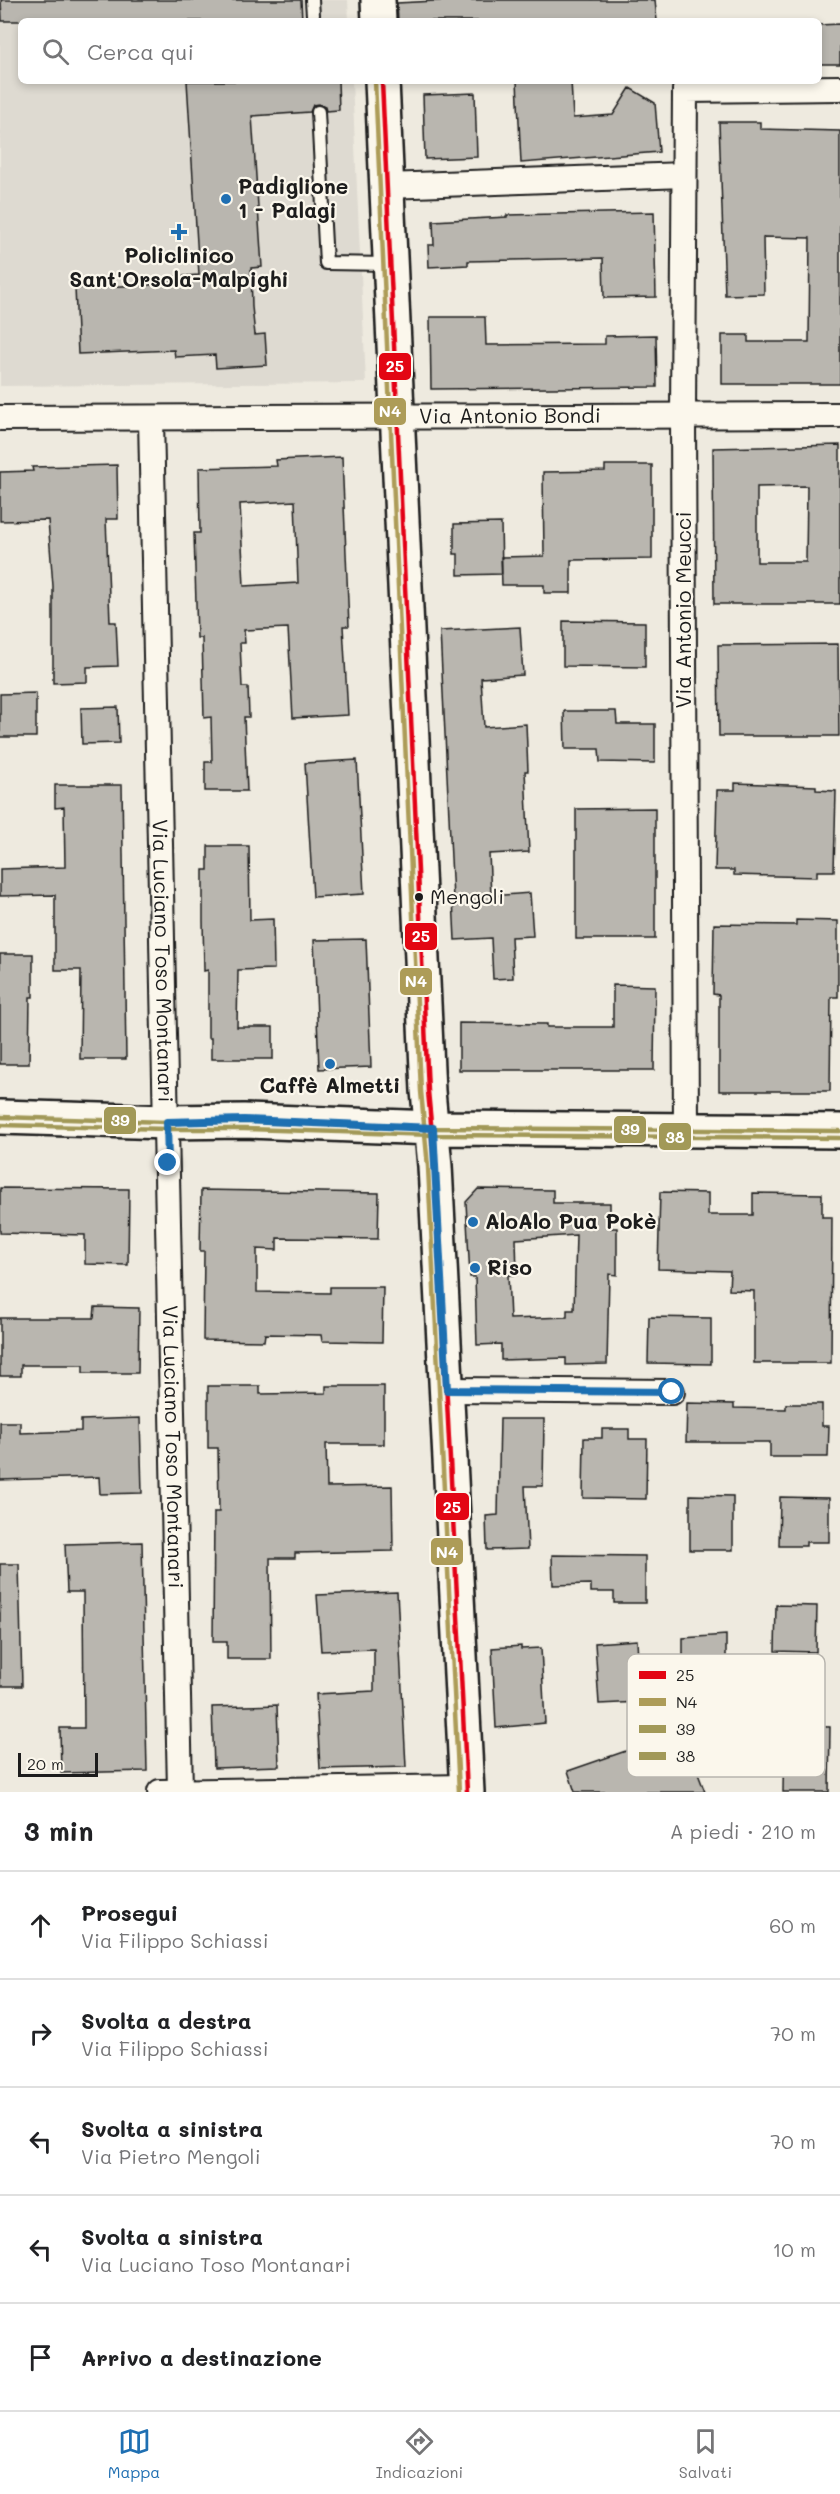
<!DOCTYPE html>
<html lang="it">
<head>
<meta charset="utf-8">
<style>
  body { margin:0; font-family:Mali,sans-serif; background:#f6f6f6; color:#202124 }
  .scale { position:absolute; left:18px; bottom:15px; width:80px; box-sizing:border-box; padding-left:6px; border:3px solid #1c1c1c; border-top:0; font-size:16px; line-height:21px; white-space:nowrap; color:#1c1c1c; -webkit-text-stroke:4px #fbf7ec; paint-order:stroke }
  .stop { position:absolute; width:18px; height:18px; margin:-14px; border:4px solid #1f6fb2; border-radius:50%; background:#fff }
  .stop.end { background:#1f6fb2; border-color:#fff; box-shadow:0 2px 6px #0008 }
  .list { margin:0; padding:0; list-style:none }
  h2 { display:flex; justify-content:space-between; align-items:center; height:78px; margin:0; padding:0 24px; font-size:26px }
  h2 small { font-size:20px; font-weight:400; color:#757577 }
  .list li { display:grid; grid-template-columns:39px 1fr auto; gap:18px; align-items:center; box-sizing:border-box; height:108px; padding:0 24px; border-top:2px solid #e0e0e0 }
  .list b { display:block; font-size:22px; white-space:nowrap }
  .list p { margin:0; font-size:20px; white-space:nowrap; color:#757577 }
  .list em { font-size:20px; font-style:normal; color:#757577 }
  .icon { flex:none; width:33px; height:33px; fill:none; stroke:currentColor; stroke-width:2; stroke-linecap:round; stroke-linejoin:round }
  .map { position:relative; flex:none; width:840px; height:1792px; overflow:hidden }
  .search { position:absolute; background:#fff; box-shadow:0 3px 9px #0003; left:18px; right:18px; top:18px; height:66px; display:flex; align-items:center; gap:15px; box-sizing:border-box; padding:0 21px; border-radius:9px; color:#757577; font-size:22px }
  .sheet { height:618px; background:#fff }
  nav { display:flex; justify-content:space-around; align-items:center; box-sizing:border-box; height:84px; border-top:2px solid #e0e0e0; background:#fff; font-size:16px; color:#757577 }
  nav a { display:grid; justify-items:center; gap:3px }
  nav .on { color:#1f6fb2 }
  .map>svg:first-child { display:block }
</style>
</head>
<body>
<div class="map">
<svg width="840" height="1792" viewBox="0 0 840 1792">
  <rect width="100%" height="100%" fill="#eeeadf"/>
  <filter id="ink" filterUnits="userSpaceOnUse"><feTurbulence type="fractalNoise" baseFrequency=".0167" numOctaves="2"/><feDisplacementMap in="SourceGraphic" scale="12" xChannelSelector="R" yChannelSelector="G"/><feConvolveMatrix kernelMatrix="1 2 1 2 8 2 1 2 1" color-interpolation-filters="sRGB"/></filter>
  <g filter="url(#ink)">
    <path fill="#dedad1" d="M0 0H348L349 21H21V81H352L366 383 0 386Z"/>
    <path fill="#b9b6af" stroke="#1c1c1c" stroke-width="1.5" fill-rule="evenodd" d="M1 0H301L302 21H2Z
      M455 0H655L657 21H398L397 3Z
      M840 24V64H819V25Z
      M187 81H338L339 110 326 111 325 107 318 104 313 105 310 112 252 116 262 267 251 268 252 307 255 335 265 334 267 365 216 368 215 355 175 357 174 350 78 354 75 288 170 284V277L199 275Z
      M517 81H571L573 118 613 115 630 88 655 103 659 152 521 163Z
      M475 93 477 157 425 159 423 95Z
      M719 122H760V129L840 131V384H722V335H748V342H809L810 238 763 237 764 294 725 295Z
      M654 212 656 297 604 298 603 258 468 261V265L429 267 428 245H434L433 221 507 217V215Z
      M430 317H485L486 345 605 344V336L656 335 657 387 431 389Z
      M840 445V604H714L713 448ZM807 486 806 562H757V487Z
      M342 457 349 626H343L348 715 293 718 288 628 244 630 245 643H240L242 687H248L249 717H244L247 791H205V762H212L211 717 204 718 202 638H197L194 533H200L199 468 277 466 276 460ZM295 501 298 583 244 586 240 504Z
      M117 465 118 519H106L110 622H116L118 666 87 667V682L53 683V586L48 520 0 521V472L33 471 32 467Z
      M605 465H652V559L571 560V593H544V585H502L501 557 544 556 543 472 605 471Z
      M501 523 502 574 458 575V554H454V524Z
      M563 621 645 622V667L563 666Z
      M520 627 523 675 481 678 484 727 526 724 528 771H525L529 852 489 854 491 896 530 893 533 936 511 937 513 978 493 979 491 938 455 940 440 631Z
      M838 644 839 736H719L718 645Z
      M36 693V737H0V694Z
      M118 707 119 743 82 744 81 708Z
      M564 711H616L617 724H655V763L600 762 599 749H565Z
      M357 760 364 894 313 897 305 763Z
      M735 783 816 786V790L836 791 834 871H817V877L734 875V870H715L717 790H735Z
      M55 785H122L126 1059H80L81 970H55V895L0 896V869L65 867 64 807 55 808Z
      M655 808V939H576V809Z
      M208 846H249L250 920 273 919 274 969 238 970 237 1027H273V1059H211V1038H208V970L204 971 203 921V870H208Z
      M796 920 838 921V997H831L830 1091H719V995L713 994 714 924 796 925Z
      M366 939 371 1067 319 1069 314 940Z
      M0 954H33V997H30L29 1064H0Z
      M613 985 655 986 654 1070H459V1023L547 1024V1027H613Z
      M0 1188 129 1189 128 1265 85 1264V1235L0 1233Z
      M478 1189 553 1190V1203H610V1228H617V1275L609 1274 607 1364 566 1365V1358L501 1360V1344L477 1345 475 1277H470L466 1202ZM576 1235 574 1310H567V1317L510 1319 508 1275H517L516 1239Z
      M201 1190 379 1193 378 1239 277 1238V1250L257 1249V1292L330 1293V1287H383L382 1342 322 1341 321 1335 265 1334 264 1341 203 1340 204 1251H200Z
      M660 1192 708 1193V1215H753V1193L822 1194V1217H832L831 1363H754V1291L729 1290 730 1271 658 1269Z
      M95 1307 139 1308 138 1373H83V1365H21V1376H0V1318H94Z
      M649 1317 711 1318V1364L648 1363Z
      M208 1386H260V1394L326 1393V1386H384V1444H326L327 1487 392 1486 393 1551 295 1553V1558H270L271 1659H227V1642H213L214 1512H219L218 1448H208Z
      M687 1403 734 1404V1408L786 1409V1404H822V1426H829L828 1457H770V1442H686Z
      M140 1418 142 1493 100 1494 99 1477 0 1480V1422H20V1433L81 1431V1420Z
      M500 1419H544L543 1486H525L528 1549 487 1550 486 1516 498 1515Z
      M602 1429H629V1439H647L646 1499 583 1498 584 1438H602Z
      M690 1495 733 1496V1550H690Z
      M780 1497 829 1498V1542H806V1546H779Z
      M142 1542 147 1771 61 1773 60 1728H84L83 1592H67L65 1544Z
      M552 1555 645 1556V1603H614V1592H591V1584L553 1585Z
      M0 1564H19L22 1686H0Z
      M397 1592 406 1767 320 1769 316 1694 374 1691V1649L321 1651 317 1595Z
      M776 1605 817 1606 816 1652 775 1651Z
      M726 1635V1673H683V1638Z
      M637 1640 640 1702 599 1704 595 1643Z
      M521 1646V1649L541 1648 545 1723 496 1728 492 1648Z
      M277 1705 279 1766 214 1768 212 1707Z
      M703 1720 716 1759 695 1766 705 1792H575L568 1771 649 1743 648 1739Z
      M784 1726 830 1727 829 1792H783Z"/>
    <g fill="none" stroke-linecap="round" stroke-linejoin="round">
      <g stroke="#1c1c1c" stroke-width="16">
        <path id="lane" d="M312 0 313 15
          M318 112 326 263 389 264"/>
      </g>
      <g stroke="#1c1c1c" stroke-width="28">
        <g id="street">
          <path d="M387 186 684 175"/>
          <path id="s1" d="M0 418 840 415"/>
          <path id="s2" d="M151 419 180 1790"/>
          <path d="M686 1130 683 415 685 90 840 88"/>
          <path d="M447 1390 672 1392"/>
          <path d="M160 1792 466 1787"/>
        </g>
      </g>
      <g stroke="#1c1c1c" stroke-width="38">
        <path id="secondary" d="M378 0 379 21
          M382 81 428 1091 435 1166 467 1792
          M0 1117 167 1122 244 1121 433 1128 840 1131"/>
      </g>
      <use href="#lane" stroke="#fbf7ec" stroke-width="12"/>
      <use href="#street" stroke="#fbf7ec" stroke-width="24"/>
      <use href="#secondary" stroke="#fbf7ec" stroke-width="33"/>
      <g stroke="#fbf7ec" stroke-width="9">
        <path id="bus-1" d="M382 81 428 1091 435 1166 467 1792"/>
      </g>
      <g stroke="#fbf7ec" stroke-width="9">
        <path id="bus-2" d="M375 81 421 1091 428 1167 459 1792"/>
      </g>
      <g stroke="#fbf7ec" stroke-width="9">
        <path id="bus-3" d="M0 1117 167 1122 244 1121 433 1128 840 1131"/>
      </g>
      <g stroke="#fbf7ec" stroke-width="9">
        <path id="bus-4" d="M0 1125 167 1129H244L433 1135 840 1138"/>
      </g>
      <use href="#bus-1" stroke="#e30613" stroke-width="4.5"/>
      <use href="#bus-2" stroke="#ad9c58" stroke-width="4.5"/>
      <use href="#bus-3" stroke="#a29958" stroke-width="4.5"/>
      <use href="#bus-4" stroke="#a29958" stroke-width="4.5"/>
    </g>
  </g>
  <g fill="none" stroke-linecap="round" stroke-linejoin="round" filter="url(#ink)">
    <path stroke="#1f6fb2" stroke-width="8" d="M168 1163 167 1122 244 1120 433 1128 447 1390 672 1392"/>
  </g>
  <g fill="#1f6fb2" stroke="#fbf7ec" stroke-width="2">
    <circle cx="226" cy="199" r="6"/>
    <path d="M176 223h6v6h6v6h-6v6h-6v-6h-6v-6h6z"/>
    <circle cx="330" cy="1064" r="6"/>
    <circle cx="473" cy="1222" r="6"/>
    <circle cx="475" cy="1268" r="6"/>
  </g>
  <circle fill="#1c1c1c" stroke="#fbf7ec" stroke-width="2" cx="419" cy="897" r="5"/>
  <g text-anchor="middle" stroke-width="4.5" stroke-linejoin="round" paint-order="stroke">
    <g font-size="20" fill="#1c1c1c" stroke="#fbf7ec" text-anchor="start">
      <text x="430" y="904">Mengoli</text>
    </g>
    <g font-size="21" font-weight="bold" fill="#1c1c1c" stroke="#fbf7ec" text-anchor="start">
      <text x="238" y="194">Padiglione<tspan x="238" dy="24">1 - Palagi</tspan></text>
      <text x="179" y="263" text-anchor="middle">Policlinico<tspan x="179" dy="24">Sant'Orsola-Malpighi</tspan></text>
      <text x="330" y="1093" text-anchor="middle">Caffè Almetti</text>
      <text x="485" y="1229">AloAlo Pua Pokè</text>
      <text x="487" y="1275">Riso</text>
    </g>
    <g font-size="21" fill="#1c1c1c" stroke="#fbf7ec">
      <text dy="7" stroke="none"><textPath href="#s1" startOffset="510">Via Antonio Bondi</textPath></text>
      <text transform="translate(684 610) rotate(-90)" y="7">Via Antonio Meucci</text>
      <text dy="7" stroke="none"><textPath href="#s2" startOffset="542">Via Luciano Toso Montanari</textPath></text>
      <text dy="7" stroke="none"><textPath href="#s2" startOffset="1028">Via Luciano Toso Montanari</textPath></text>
    </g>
  </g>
  <rect x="627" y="1654" width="198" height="123" rx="9" fill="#fbf7ec" stroke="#b8b5ae" stroke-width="1.5"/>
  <rect x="639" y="1671" width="27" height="8" fill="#e30613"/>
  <rect x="639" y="1698" width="27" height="8" fill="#ad9c58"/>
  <rect x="639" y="1725" width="27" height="8" fill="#a29958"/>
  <rect x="639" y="1752" width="27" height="8" fill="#a29958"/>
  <g font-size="16" fill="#1c1c1c">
    <text x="676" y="1681">25</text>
    <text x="676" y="1708">N4</text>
    <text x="676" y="1735">39</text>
    <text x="676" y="1762">38</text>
  </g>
  <g stroke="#fbf7ec" stroke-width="2">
    <rect x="378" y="352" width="34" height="29" rx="6" fill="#e30613"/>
    <rect x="373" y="397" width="34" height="29" rx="6" fill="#ad9c58"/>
    <rect x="404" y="922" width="34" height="29" rx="6" fill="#e30613"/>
    <rect x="399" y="967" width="34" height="29" rx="6" fill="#ad9c58"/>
    <rect x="103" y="1106" width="34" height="29" rx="6" fill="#a29958"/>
    <rect x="613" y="1115" width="34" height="29" rx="6" fill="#a29958"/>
    <rect x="658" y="1122" width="34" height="29" rx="6" fill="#a29958"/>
    <rect x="435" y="1492" width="35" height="29" rx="6" fill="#e30613"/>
    <rect x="430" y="1537" width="34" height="29" rx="6" fill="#ad9c58"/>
  </g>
  <g font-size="16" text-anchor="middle" font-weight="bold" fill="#fff">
    <text x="395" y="372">25</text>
    <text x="390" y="417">N4</text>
    <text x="421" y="942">25</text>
    <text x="416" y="987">N4</text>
    <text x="120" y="1126">39</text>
    <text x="630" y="1135">39</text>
    <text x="675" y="1143">38</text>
    <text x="452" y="1513">25</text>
    <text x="447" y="1558">N4</text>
  </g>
</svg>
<div class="scale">20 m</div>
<div class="stop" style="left:672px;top:1392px"></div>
<div class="stop end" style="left:168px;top:1163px"></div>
<div class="search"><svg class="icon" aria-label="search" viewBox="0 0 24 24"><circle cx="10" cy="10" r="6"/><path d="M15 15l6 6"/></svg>Cerca qui</div>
</div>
<section class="sheet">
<h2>3 min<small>A piedi · 210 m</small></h2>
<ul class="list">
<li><svg class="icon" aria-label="ahead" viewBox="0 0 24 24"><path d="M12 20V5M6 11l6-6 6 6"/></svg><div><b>Prosegui</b><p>Via Filippo Schiassi</p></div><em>60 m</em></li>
<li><svg class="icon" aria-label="right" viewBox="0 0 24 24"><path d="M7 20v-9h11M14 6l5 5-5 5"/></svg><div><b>Svolta a destra</b><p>Via Filippo Schiassi</p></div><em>70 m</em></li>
<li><svg class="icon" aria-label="left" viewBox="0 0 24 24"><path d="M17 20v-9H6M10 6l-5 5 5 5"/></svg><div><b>Svolta a sinistra</b><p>Via Pietro Mengoli</p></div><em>70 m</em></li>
<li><svg class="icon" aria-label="left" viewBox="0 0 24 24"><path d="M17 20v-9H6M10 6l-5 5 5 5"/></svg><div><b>Svolta a sinistra</b><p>Via Luciano Toso Montanari</p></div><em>10 m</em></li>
<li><svg class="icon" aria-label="arrive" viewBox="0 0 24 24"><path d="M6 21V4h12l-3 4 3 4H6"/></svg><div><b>Arrivo a destinazione</b></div></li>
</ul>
</section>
<nav>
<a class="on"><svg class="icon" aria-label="map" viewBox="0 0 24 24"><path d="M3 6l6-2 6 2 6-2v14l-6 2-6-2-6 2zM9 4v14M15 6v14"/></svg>Mappa</a>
<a><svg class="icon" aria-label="directions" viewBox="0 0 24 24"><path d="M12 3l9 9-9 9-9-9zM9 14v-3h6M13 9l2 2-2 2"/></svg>Indicazioni</a>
<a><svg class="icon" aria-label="saved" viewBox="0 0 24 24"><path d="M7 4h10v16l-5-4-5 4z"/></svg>Salvati</a>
</nav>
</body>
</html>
